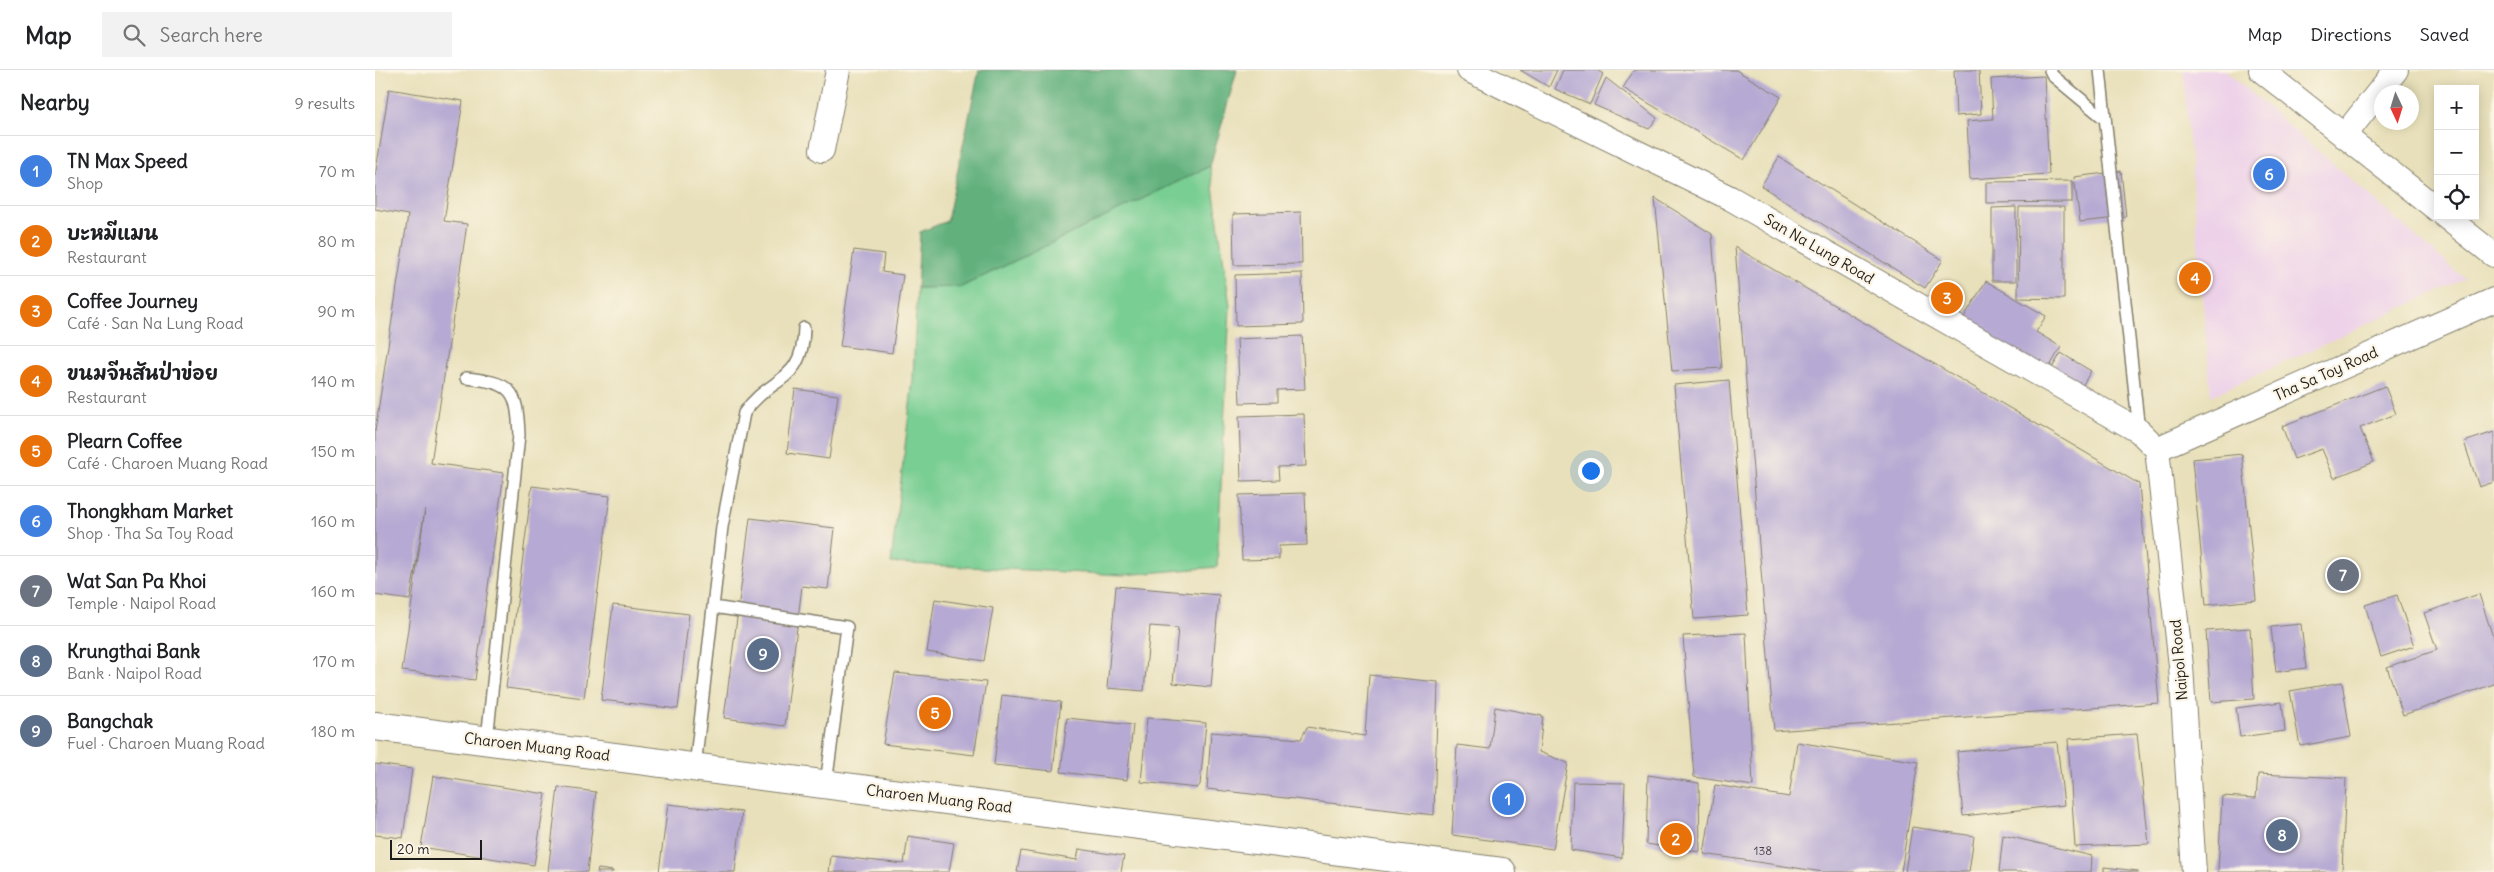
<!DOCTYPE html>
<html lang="en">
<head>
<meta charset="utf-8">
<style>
  body { margin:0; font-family:Delius,"Playpen Sans Thai",sans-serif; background:#f2f2f2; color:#202124 }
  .controls { position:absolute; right:15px; top:15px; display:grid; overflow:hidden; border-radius:0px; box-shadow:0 2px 12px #0003 }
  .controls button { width:45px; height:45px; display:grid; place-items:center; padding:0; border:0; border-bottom:1px solid #e0e0e0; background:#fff; color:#202124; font:25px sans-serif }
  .compass { position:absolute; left:1999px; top:15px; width:45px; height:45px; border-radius:50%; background:#fff; box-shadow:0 2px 12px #0003; rotate:176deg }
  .scale { position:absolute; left:15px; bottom:12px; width:92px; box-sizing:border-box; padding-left:5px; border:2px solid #1c1c1c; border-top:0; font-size:14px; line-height:18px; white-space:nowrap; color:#1c1c1c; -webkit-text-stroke:4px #fcf5e5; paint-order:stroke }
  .you { position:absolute; left:1215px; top:400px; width:18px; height:18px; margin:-12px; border:4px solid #fff; border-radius:50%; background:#1a73e8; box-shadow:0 0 0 8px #1a73e833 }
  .badge { display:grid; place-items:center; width:32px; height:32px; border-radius:50%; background:#b45309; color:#fff; font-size:16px; font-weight:700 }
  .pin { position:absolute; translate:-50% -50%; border:2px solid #fff; box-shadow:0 1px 5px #0006 }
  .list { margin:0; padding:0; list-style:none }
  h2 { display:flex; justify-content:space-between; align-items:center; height:65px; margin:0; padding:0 20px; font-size:21px }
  h2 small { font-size:16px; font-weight:400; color:#757577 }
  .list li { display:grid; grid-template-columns:32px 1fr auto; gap:15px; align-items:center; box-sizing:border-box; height:70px; padding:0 20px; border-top:1px solid #e0e0e0 }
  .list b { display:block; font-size:19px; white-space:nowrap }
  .list p { margin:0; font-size:16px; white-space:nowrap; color:#757577 }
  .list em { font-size:16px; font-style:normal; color:#757577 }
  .icon { flex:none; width:28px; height:28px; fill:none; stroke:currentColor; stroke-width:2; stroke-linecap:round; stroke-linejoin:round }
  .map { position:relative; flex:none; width:2119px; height:802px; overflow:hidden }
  header { display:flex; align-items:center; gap:30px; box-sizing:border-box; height:70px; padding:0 25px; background:#fff; border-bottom:1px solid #e0e0e0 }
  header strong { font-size:24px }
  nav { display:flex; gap:28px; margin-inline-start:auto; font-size:18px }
  .search { width:350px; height:45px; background:#f2f2f2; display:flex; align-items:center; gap:12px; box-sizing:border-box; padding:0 18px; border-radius:0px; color:#757577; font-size:19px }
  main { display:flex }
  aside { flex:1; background:#fff }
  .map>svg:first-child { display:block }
</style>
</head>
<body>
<header>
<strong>Map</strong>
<div class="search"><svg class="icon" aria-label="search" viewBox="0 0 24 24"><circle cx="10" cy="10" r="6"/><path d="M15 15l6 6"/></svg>Search here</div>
<nav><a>Map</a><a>Directions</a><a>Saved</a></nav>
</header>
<main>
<aside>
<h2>Nearby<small>9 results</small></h2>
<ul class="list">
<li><span class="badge" style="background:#3f7fe0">1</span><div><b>TN Max Speed</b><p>Shop</p></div><em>70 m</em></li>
<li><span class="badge" style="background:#e8710a">2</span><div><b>บะหมีแมน</b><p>Restaurant</p></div><em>80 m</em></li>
<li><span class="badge" style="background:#e8710a">3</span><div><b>Coffee Journey</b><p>Café · San Na Lung Road</p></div><em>90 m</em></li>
<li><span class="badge" style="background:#e8710a">4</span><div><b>ขนมจีนสันป่าข่อย</b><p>Restaurant</p></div><em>140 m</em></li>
<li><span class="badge" style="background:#e8710a">5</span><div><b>Plearn Coffee</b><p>Café · Charoen Muang Road</p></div><em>150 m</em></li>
<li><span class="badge" style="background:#3f7fe0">6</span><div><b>Thongkham Market</b><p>Shop · Tha Sa Toy Road</p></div><em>160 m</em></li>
<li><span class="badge" style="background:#6b7280">7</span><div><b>Wat San Pa Khoi</b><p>Temple · Naipol Road</p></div><em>160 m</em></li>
<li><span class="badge" style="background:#5c6f8a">8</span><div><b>Krungthai Bank</b><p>Bank · Naipol Road</p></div><em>170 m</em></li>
<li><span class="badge" style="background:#5c6f8a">9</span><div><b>Bangchak</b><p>Fuel · Charoen Muang Road</p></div><em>180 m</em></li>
</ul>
</aside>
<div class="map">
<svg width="2119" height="802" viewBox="0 0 2119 802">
  <rect width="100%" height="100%" fill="#fcf5e5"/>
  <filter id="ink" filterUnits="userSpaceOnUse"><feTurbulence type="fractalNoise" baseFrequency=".02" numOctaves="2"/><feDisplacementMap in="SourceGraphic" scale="10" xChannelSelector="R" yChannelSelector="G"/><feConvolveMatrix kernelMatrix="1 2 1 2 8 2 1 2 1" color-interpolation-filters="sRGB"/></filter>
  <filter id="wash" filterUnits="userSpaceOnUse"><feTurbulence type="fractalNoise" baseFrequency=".0096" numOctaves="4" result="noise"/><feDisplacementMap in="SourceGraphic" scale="20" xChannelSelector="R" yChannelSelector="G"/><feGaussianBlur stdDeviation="1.12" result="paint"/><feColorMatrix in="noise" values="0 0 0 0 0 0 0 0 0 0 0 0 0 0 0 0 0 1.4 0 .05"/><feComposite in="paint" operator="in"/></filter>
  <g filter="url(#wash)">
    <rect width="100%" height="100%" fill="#e8e0ba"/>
    <path fill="#edd1e9" d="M1808 0H1850L2090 209 1836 326Z"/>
    <path fill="#78ce93" stroke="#4a7558" d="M835 96 855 236 842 497 748 505 516 493 538 310 542 218 586 217Z"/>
    <path fill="#62b17d" stroke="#3f664c" d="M604 0H862L835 96 586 217 542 218 545 162 572 151Z"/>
    <g id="blocks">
      <path fill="#b6a9d3" d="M1145 0H1182L1174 17Z
        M1188 0H1222L1228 4 1215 34 1180 19Z
        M1259 0H1361L1406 27 1369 90 1248 18Z
        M1579 0H1604L1606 44 1581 46Z
        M1669 6 1674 104 1595 109 1592 51 1618 49 1616 9Z
        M1231 8 1282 48 1274 59 1219 35Z
        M14 19 88 31 69 151 92 154 56 393 129 403 100 610 27 601 50 439 35 530 0 525V361L33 145 0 139V107Z
        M1404 87 1568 190 1550 218 1386 116Z
        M1746 101 1751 147 1705 152 1699 107Z
        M1697 111V132L1611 133V112Z
        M1280 128 1337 164 1347 298 1297 301Z
        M1641 137V211H1617V138Z
        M1644 137H1689V229L1643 228Z
        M926 142 927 194 859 195 858 144Z
        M1360 177 1764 414 1784 633 1399 661Z
        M479 180 509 184 507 202 528 205 517 283 465 276Z
        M927 203 928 254 861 256 860 205Z
        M1611 211 1671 246 1661 262 1686 277 1671 303 1586 252Z
        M927 266 930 319 902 320V332L865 333 862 269Z
        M1686 283 1716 301 1704 321 1674 303Z
        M1354 310 1373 545 1319 549 1299 315Z
        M2010 316 2021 344 1985 358 1999 392 1959 408 1947 379 1919 389 1907 356Z
        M420 319 463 325 454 389 412 383Z
        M929 344 931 396 903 397 904 410 866 411 864 346Z
        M2119 362V412L2104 417 2089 372Z
        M1867 384 1881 530 1831 535 1817 389Z
        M157 416 235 426 209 628 131 618Z
        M930 423 932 475 904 476V489L867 490 864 425Z
        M375 448 460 458 453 519 427 516 410 656 349 648Z
        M741 516 844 525 836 617 798 613 803 558 775 556 769 621 732 618Z
        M2104 524 2117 564 2119 563V614L2028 645 2012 597 2062 580 2049 543Z
        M2022 525 2039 576 2006 587 1990 535Z
        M560 529 618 538 609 591 552 582Z
        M238 535 314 544 303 639 226 630Z
        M1926 554 1931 598 1901 602 1896 557Z
        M1875 558 1879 629 1836 632 1831 561Z
        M1371 563 1378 716 1319 707 1308 566Z
        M520 603 611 612 599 685 508 674Z
        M994 605 1063 612 1059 745 832 719 836 662 926 669 932 657 990 666Z
        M1967 612 1976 667 1925 676 1915 621Z
        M627 625 686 632 678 701 619 695Z
        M1907 632 1910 661 1865 667 1861 638Z
        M1120 637 1168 646 1164 682 1193 693 1178 779 1077 765 1082 675 1115 679Z
        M692 648 758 655 752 710 686 702Z
        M772 648 831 653 825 715 822 718 766 712Z
        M1762 664 1774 774 1700 777 1693 669Z
        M1422 672 1543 692 1526 802H1448L1329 784 1340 715 1414 727Z
        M1682 672 1689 735 1588 746 1582 682Z
        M0 694 37 699 28 768 0 765Z
        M1883 704 1971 708 1967 802H1843L1847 726 1881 728Z
        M1273 705 1324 713 1325 782 1271 774Z
        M58 706 171 724 159 795 46 777Z
        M1198 712 1250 713 1247 788 1196 780Z
        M183 717 221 722 212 802H173Z
        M293 734 367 742 360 802H284Z
        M1537 757 1599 766 1594 802H1530Z
        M1628 765 1717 786 1716 802H1624Z
        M533 766 579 773 574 802H454L456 786 529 794Z
        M704 779 749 786 746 802H642L646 781 702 790Z
        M1729 797 1763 801V802H1729Z
        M223 799 238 801V802H222Z"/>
    </g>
  </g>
  <g filter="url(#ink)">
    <use href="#blocks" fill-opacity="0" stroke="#827e6b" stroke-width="1"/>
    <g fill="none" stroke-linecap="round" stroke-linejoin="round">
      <g stroke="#827e6b" stroke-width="14">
        <path id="service" d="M1675 0 1678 6 1730 49
          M1725 0 1764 361
          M91 308C137 313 142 318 144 365L112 670
          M338 537 347 457 369 343C395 305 428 315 429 258
          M320 697 338 537 472 557 451 714"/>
      </g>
      <g stroke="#827e6b" stroke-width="26">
        <path id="minor" d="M1094 0 1355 128 1764 361 1782 379
          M1886 0 2063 140
          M1969 66 2021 0
          M447 80 463 0
          M2070 146 2119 185
          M1782 379 1806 596 1819 802
          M1782 379 2119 230"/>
      </g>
      <g stroke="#827e6b" stroke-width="30">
        <path id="secondary" d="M0 656 1127 802"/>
      </g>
      <use href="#service" stroke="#fff" stroke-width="11"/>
      <use href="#minor" stroke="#fff" stroke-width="24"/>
      <use href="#secondary" stroke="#fff" stroke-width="28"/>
    </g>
  </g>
  <g text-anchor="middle" stroke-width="4.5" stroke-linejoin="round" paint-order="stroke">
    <g font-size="12" fill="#423f4a">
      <text x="1388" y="785">138</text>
    </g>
    <g font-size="15" fill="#1c1c1c" stroke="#fcf5e5">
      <text transform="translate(1444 179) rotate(30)" y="5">San Na Lung Road</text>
      <text transform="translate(1951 304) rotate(-24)" y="5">Tha Sa Toy Road</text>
      <text transform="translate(1804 590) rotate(-95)" y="5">Naipol Road</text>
      <text transform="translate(162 677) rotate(7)" y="5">Charoen Muang Road</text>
      <text transform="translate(564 729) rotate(7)" y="5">Charoen Muang Road</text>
    </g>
  </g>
</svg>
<div class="controls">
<button>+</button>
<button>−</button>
<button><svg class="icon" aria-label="locate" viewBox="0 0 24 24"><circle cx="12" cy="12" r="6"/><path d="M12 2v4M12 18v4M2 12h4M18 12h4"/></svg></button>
</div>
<svg class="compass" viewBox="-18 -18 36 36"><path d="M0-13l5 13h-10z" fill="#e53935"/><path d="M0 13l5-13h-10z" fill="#757577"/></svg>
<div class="scale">20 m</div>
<div class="you"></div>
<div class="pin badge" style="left:1133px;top:729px;background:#3f7fe0">1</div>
<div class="pin badge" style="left:1301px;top:769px;background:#e8710a">2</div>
<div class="pin badge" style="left:1572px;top:228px;background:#e8710a">3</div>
<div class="pin badge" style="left:1820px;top:208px;background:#e8710a">4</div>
<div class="pin badge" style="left:560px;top:643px;background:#e8710a">5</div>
<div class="pin badge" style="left:1894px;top:104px;background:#3f7fe0">6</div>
<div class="pin badge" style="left:1968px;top:505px;background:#6b7280">7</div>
<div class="pin badge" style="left:1907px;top:765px;background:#5c6f8a">8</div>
<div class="pin badge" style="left:388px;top:584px;background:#5c6f8a">9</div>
</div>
</main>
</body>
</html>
